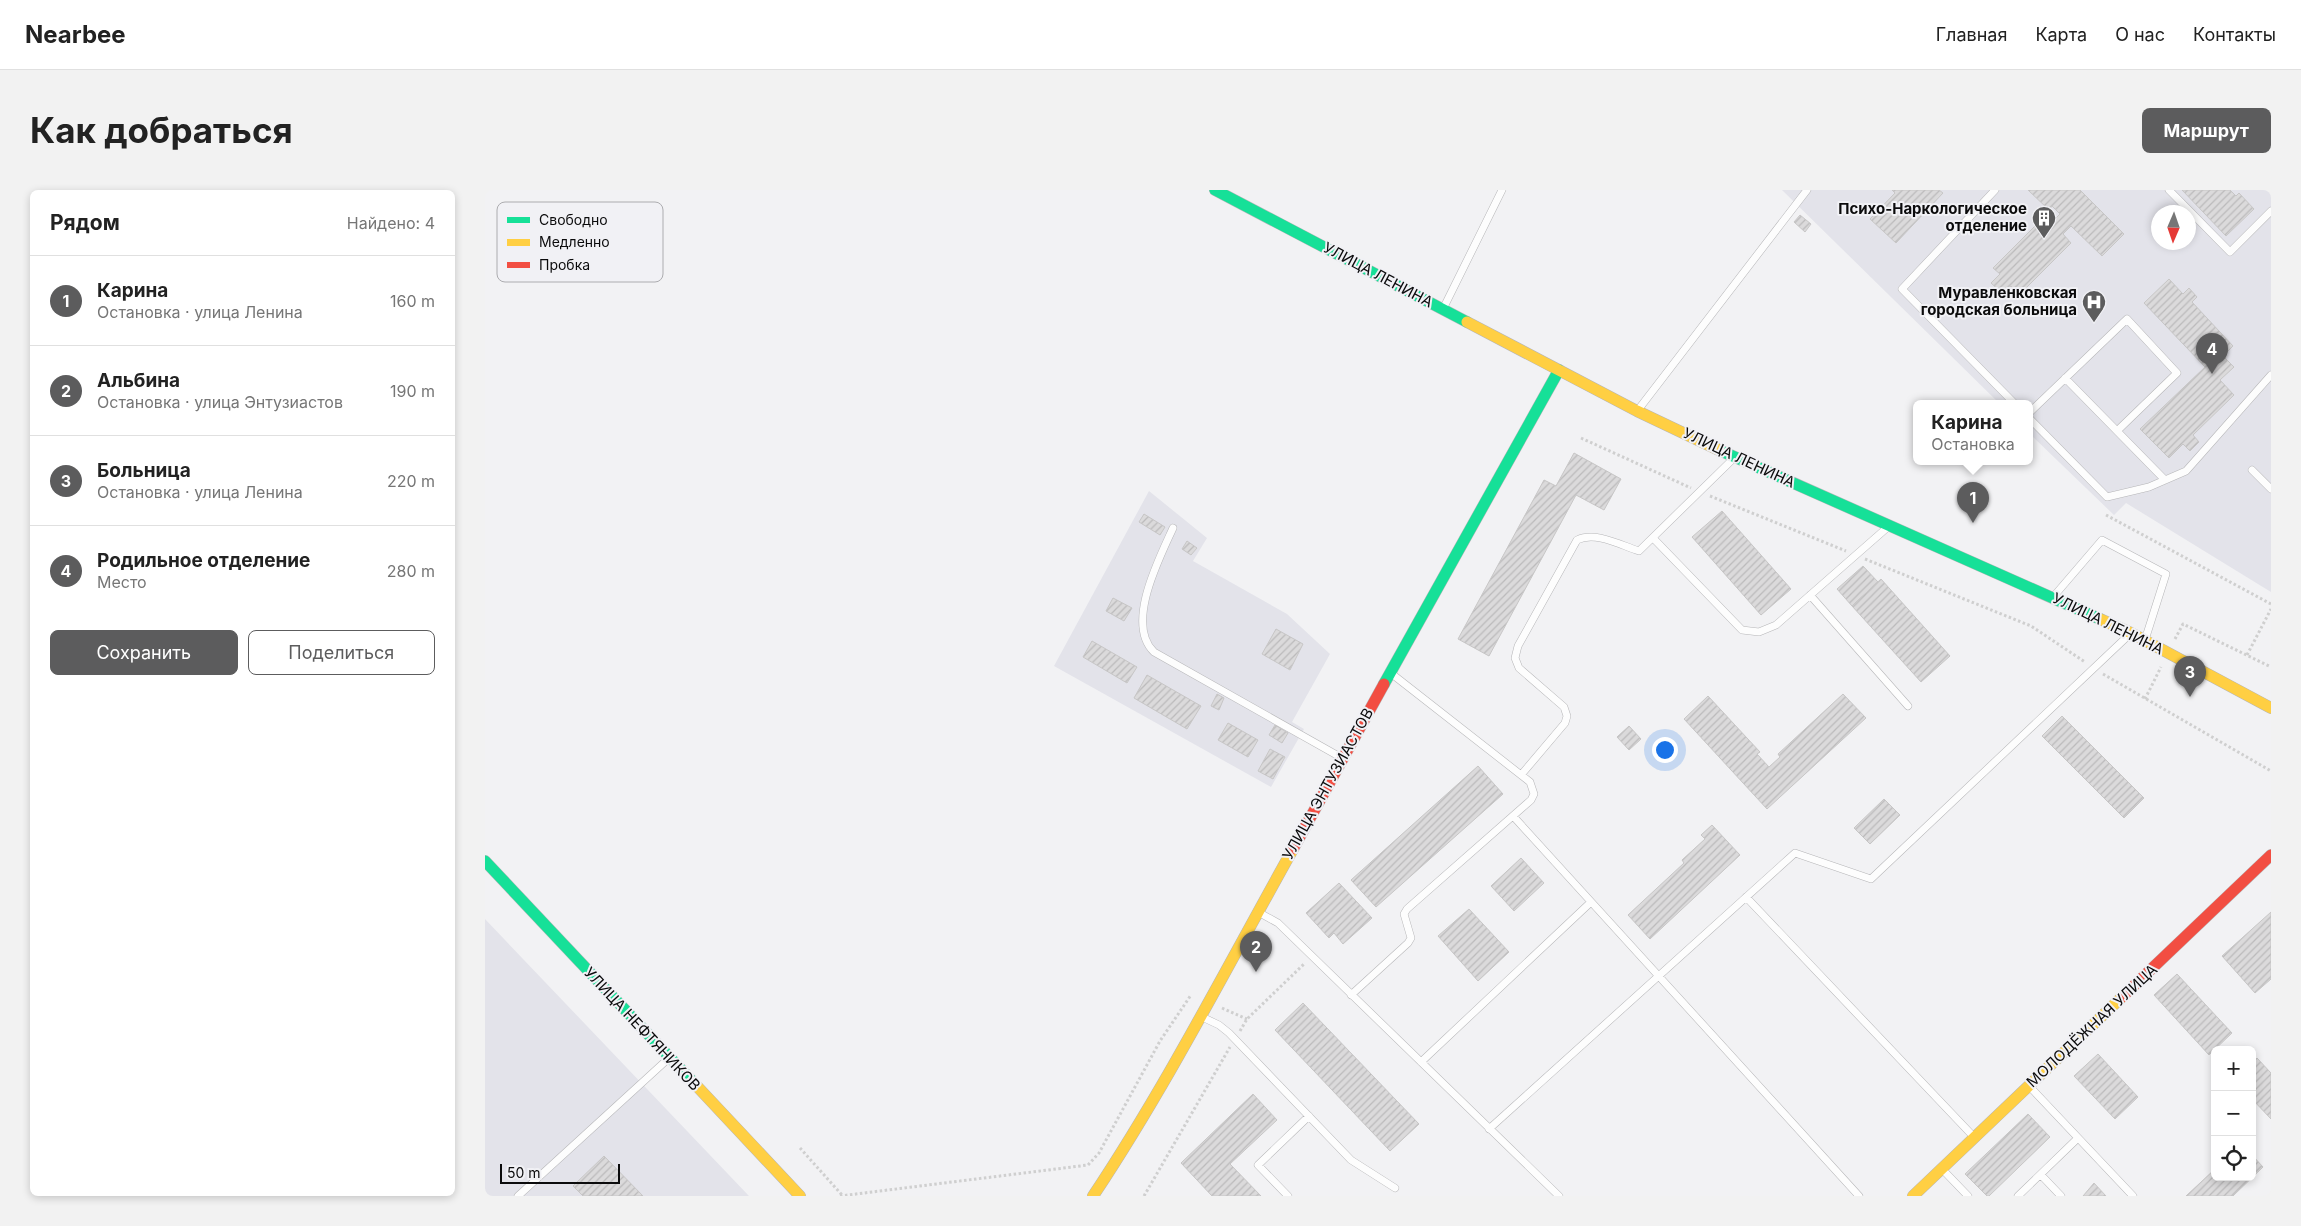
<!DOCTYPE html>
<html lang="ru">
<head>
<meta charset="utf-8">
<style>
  body { margin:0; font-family:Inter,sans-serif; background:#f2f2f2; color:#222 }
  .controls { position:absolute; right:15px; bottom:15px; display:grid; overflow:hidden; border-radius:8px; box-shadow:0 2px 8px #0003 }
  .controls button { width:45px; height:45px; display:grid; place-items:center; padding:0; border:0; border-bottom:1px solid #e0e0e0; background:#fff; color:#222; font:25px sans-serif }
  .compass { position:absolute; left:1666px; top:15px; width:45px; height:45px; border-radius:50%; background:#fff; box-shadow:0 2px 8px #0003; rotate:182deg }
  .scale { position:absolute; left:15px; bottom:12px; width:120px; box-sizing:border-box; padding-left:5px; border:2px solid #0b0b0c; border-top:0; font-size:14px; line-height:18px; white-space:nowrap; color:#0b0b0c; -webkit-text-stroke:4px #f1f1f5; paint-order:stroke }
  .you { position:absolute; left:1179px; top:559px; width:18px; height:18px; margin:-12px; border:4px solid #fff; border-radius:50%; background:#1a73e8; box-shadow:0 0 0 8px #1a73e833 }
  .badge { display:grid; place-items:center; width:32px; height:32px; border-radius:50%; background:#5c5c5d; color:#fff; font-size:16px; font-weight:700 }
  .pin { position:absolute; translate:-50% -41px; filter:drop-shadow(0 1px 2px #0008) }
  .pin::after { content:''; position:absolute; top:26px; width:18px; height:15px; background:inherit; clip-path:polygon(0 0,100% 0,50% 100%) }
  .popup { position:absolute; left:1428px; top:210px; width:120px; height:65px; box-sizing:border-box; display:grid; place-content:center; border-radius:8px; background:#fff; filter:drop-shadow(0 1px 4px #0005); font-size:16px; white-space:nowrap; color:#767676 }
  .popup b { font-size:19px; color:#222 }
  .popup::after { content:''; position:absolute; left:50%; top:100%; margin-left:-10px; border:10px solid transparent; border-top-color:#fff }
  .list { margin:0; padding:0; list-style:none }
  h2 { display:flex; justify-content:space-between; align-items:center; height:65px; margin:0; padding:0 20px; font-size:21px }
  h2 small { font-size:16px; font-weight:400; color:#767676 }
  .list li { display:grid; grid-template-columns:32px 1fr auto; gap:15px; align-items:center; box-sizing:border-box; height:90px; padding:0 20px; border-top:1px solid #e0e0e0 }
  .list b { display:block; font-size:19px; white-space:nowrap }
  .list p { margin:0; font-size:16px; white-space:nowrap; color:#767676 }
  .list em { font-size:16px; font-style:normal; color:#767676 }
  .actions { display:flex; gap:10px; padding:15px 20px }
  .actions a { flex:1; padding:11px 0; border:1px solid #5c5c5d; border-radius:8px; text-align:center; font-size:18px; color:#5c5c5d }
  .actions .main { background:#5c5c5d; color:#fff }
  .icon { flex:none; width:28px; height:28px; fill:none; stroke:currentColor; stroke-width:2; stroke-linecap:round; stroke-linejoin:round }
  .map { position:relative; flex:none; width:1786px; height:1006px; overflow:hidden; border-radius:8px }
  header { display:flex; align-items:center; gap:30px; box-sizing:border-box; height:70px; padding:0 25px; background:#fff; border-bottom:1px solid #e0e0e0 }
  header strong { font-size:24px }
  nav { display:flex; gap:28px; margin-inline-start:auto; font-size:18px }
  .intro { display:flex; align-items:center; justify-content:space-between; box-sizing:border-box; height:120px; padding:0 30px }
  h1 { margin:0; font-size:35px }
  .button { padding:12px 22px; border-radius:8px; background:#5c5c5d; color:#fff; font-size:18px; font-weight:700 }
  main { display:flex; gap:30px; padding:0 30px }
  aside { flex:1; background:#fff; border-radius:8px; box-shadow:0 2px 8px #0003 }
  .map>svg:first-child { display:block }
</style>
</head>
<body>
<header>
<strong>Nearbee</strong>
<nav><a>Главная</a><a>Карта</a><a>О нас</a><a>Контакты</a></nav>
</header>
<div class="intro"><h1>Как добраться</h1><a class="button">Маршрут</a></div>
<main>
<aside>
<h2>Рядом<small>Найдено: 4</small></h2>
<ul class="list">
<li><span class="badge">1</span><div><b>Карина</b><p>Остановка · улица Ленина</p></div><em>160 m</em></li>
<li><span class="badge">2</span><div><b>Альбина</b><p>Остановка · улица Энтузиастов</p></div><em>190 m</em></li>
<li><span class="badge">3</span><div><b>Больница</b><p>Остановка · улица Ленина</p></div><em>220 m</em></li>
<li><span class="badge">4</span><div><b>Родильное отделение</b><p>Место</p></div><em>280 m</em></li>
</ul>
<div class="actions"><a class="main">Сохранить</a><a>Поделиться</a></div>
</aside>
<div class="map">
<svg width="1786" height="1006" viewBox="0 0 1786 1006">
  <defs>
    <pattern id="building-hatch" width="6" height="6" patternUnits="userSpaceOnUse" patternTransform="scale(1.25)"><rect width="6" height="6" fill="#dbdadb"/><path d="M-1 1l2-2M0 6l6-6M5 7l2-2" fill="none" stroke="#bbbabb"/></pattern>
  </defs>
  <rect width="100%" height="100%" fill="#f2f2f4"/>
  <path fill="#e3e3ea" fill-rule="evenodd" d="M1297 0H1786V402L1641 313 1629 325 1544 243V214H1515ZM1674 22H1704V52H1674Z
    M664 301 722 348 708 371 802 424 845 464 807 532 819 539 786 597 569 476Z
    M0 729 264 1006H0Z"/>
  <path fill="url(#building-hatch)" stroke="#c7c6c6" d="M1407 0H1454L1458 3 1411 53 1385 29 1410 3Z
    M1543 0H1595L1639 44 1617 66 1586 36 1578 44 1586 53 1534 105 1526 96 1518 104 1506 93 1515 84 1508 78 1559 27 1566 33 1575 24 1567 16 1564 20Z
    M1697 0H1745L1751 6 1754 3 1769 19 1741 46Z
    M1315 25 1326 34 1320 42 1309 32Z
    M1684 89 1698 104 1704 98 1712 107 1707 112 1748 156 1738 166 1749 177 1735 190 1749 205 1708 245 1714 252 1705 261 1698 254 1684 268 1655 239 1720 177 1659 113Z
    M1089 263 1136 289 1119 320 1091 305 1004 466 973 449 1059 290 1071 296Z
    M1237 321 1306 399 1276 425 1207 347Z
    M659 324 680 337 675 345 654 332Z
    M702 351 712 358 706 365 697 359Z
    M1378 376 1393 392 1367 416 1352 399Z
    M1396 389 1465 466 1436 492 1367 416Z
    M628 408 647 418 639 431 621 421Z
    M791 439 818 454 805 480 777 464Z
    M607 451 652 477 642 493 598 467Z
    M662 485 716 516 702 539 649 508Z
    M732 504 739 508 734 520 726 516Z
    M1358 504 1381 528 1282 619 1199 529 1223 506 1275 562 1272 564 1284 577 1295 567 1293 564Z
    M1577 526 1659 608 1639 628 1557 546Z
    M743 533 773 550 763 567 733 550Z
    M790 535 803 543 797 553 784 545Z
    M1144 536 1156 549 1144 560 1132 547Z
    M785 559 800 567 788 589 773 581Z
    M993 576 1018 604 891 717 866 690Z
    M1399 609 1415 625 1385 654 1369 638Z
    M1227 635 1255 665 1165 749 1143 725 1199 673 1197 670 1220 649 1216 645Z
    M1036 668 1059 693 1029 721 1006 696Z
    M854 693 887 728 858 754 849 743 844 748 821 723Z
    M984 719 1024 762 993 791 953 746Z
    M1786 722V789L1770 803 1737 766Z
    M1692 784 1747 843 1724 865 1669 805Z
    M818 813 934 934 905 961 790 840Z
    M1613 864 1653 907 1630 929 1589 886Z
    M1772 868 1786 883V929L1767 909V873Z
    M768 904 792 930 745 974 776 1006H727L696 973Z
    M1543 924 1565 947 1504 1006H1502L1480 984Z
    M1767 965 1778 977 1748 1006H1701L1730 979V987H1767Z
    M119 966 158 1006H98L88 996Z
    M1609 993 1621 1006H1598Z"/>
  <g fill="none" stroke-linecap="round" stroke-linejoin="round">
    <g stroke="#b6b6b8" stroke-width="8">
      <path id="lane" d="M1510 0 1417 99 1530 214
        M1684 0 1745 62 1786 21
        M958 119 1017 0
        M1580 188 1680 290
        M1153 220 1322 0
        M1544 223 1642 129 1692 183 1633 240
        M1544 228 1622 307 1664 297 1701 281 1786 185
        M1767 280 1786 299
        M688 338C674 369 640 434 669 462L857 568
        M1168 348 1257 440 1274 442 1291 435 1404 336
        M1325 405 1423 516
        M1569 406 1617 350 1681 384 1660 450
        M1036 585 1080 533 1082 526 1079 517 1034 478 1030 468 1033 456 1092 350C1111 341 1135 355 1154 361L1249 268
        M1028 626 1374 1006
        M1261 707 1488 946
        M773 722 793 733 1074 1006
        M866 805 923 753 926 748 919 724 922 719 1046 610 1049 604 1045 592 907 484
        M715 826 734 835 744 843 866 970 910 998
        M936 872 1106 712
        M1545 897 1648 1006
        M1004 939 1310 663 1386 689 1646 443
        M1457 979 1483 1006
        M1556 985 1576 1006
        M33 1006 184 868
        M803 1006 773 975 824 926
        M1533 1006 1593 948"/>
    </g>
    <g stroke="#b6b6b8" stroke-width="12">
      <path id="fast" d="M730 0 982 132
        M1234 260 1615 429
        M899 494 1074 180
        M0 671 208 892"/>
    </g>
    <g stroke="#b6b6b8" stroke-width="12">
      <path id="slow" d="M982 132 1152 221 1234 260
        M1615 429 1646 443 1786 518
        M208 892 315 1006
        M608 1006C682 895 743 775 808 659
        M1428 1006 1637 807"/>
    </g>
    <g stroke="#b6b6b8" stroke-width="12">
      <path id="jam" d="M808 659 899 494
        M1637 807 1786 665"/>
    </g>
    <path stroke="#cfcfcf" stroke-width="3" stroke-dasharray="2.5 2.5" stroke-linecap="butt" d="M1096 248 1206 298
      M1225 306 1361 361
      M1621 325 1786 414
      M1380 369 1546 436 1600 472
      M1690 449 1698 434 1786 477
      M1762 465 1786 419
      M1618 484 1786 581
      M1660 509 1676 477
      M737 818 762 829
      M755 841 762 829 819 774
      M315 958 357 1005
      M355 1006 603 975 614 963 675 851 706 805
      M659 1006 745 857"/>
    <use href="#lane" stroke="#fdfdfd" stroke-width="7"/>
    <use href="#fast" stroke="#16e098" stroke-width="11"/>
    <use href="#slow" stroke="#ffcf43" stroke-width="11"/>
    <use href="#jam" stroke="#f24e42" stroke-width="11"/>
  </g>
  <defs>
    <g id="building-pin" transform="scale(1.25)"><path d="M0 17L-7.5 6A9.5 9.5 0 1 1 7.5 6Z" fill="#5c5c5d" stroke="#f1f1f5"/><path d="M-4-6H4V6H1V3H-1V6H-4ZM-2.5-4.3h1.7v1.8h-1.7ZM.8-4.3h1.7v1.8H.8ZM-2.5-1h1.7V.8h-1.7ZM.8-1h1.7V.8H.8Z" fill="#fff"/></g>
    <g id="hospital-pin" transform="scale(1.25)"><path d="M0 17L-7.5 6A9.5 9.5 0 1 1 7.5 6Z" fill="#5c5c5d" stroke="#f1f1f5"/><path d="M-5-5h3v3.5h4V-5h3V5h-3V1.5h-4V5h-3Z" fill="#fff"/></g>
  </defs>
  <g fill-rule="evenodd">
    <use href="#building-pin" x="1559" y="28"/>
    <use href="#hospital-pin" x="1609" y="112"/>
  </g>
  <g text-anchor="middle" stroke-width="4" stroke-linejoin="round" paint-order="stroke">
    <g font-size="15" font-weight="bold" fill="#0b0b0c" stroke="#f1f1f5" text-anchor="end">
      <text x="1542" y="24">Психо-Наркологическое<tspan x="1542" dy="17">отделение</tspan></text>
      <text x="1592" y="108">Муравленковская<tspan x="1592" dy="17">городская больница</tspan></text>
    </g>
    <g font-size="15" fill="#0b0b0c" stroke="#f1f1f5">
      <text transform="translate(893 85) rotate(28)" y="5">УЛИЦА ЛЕНИНА</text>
      <text transform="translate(1254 268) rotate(25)" y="5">УЛИЦА ЛЕНИНА</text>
      <text transform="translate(1623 434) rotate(26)" y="5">УЛИЦА ЛЕНИНА</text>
      <text transform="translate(843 594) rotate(-61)" y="5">УЛИЦА ЭНТУЗИАСТОВ</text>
      <text transform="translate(1607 836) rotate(-43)" y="5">МОЛОДЁЖНАЯ УЛИЦА</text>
      <text transform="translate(157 839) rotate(47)" y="5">УЛИЦА НЕФТЯНИКОВ</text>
    </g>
  </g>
  <rect x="12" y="12" width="166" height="80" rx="8" fill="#f1f1f5" stroke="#acacaf" stroke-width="1"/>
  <rect x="22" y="27" width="23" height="6" fill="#16e098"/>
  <rect x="22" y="49" width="23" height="7" fill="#ffcf43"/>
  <rect x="22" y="72" width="23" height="6" fill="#f24e42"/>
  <g font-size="14" fill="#0b0b0c">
    <text x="54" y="35">Свободно</text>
    <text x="54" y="57">Медленно</text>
    <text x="54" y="80">Пробка</text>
  </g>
</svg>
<div class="controls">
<button>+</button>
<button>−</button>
<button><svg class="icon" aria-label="locate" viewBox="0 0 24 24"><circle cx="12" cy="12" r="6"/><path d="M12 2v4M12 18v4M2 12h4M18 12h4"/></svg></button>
</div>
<svg class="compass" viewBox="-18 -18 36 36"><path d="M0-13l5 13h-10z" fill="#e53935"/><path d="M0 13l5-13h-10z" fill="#767676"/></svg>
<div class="scale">50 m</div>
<div class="you"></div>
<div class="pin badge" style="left:1488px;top:333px">1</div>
<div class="popup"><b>Карина</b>Остановка</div>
<div class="pin badge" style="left:771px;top:782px">2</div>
<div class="pin badge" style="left:1705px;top:507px">3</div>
<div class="pin badge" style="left:1727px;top:184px">4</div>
</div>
</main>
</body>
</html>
